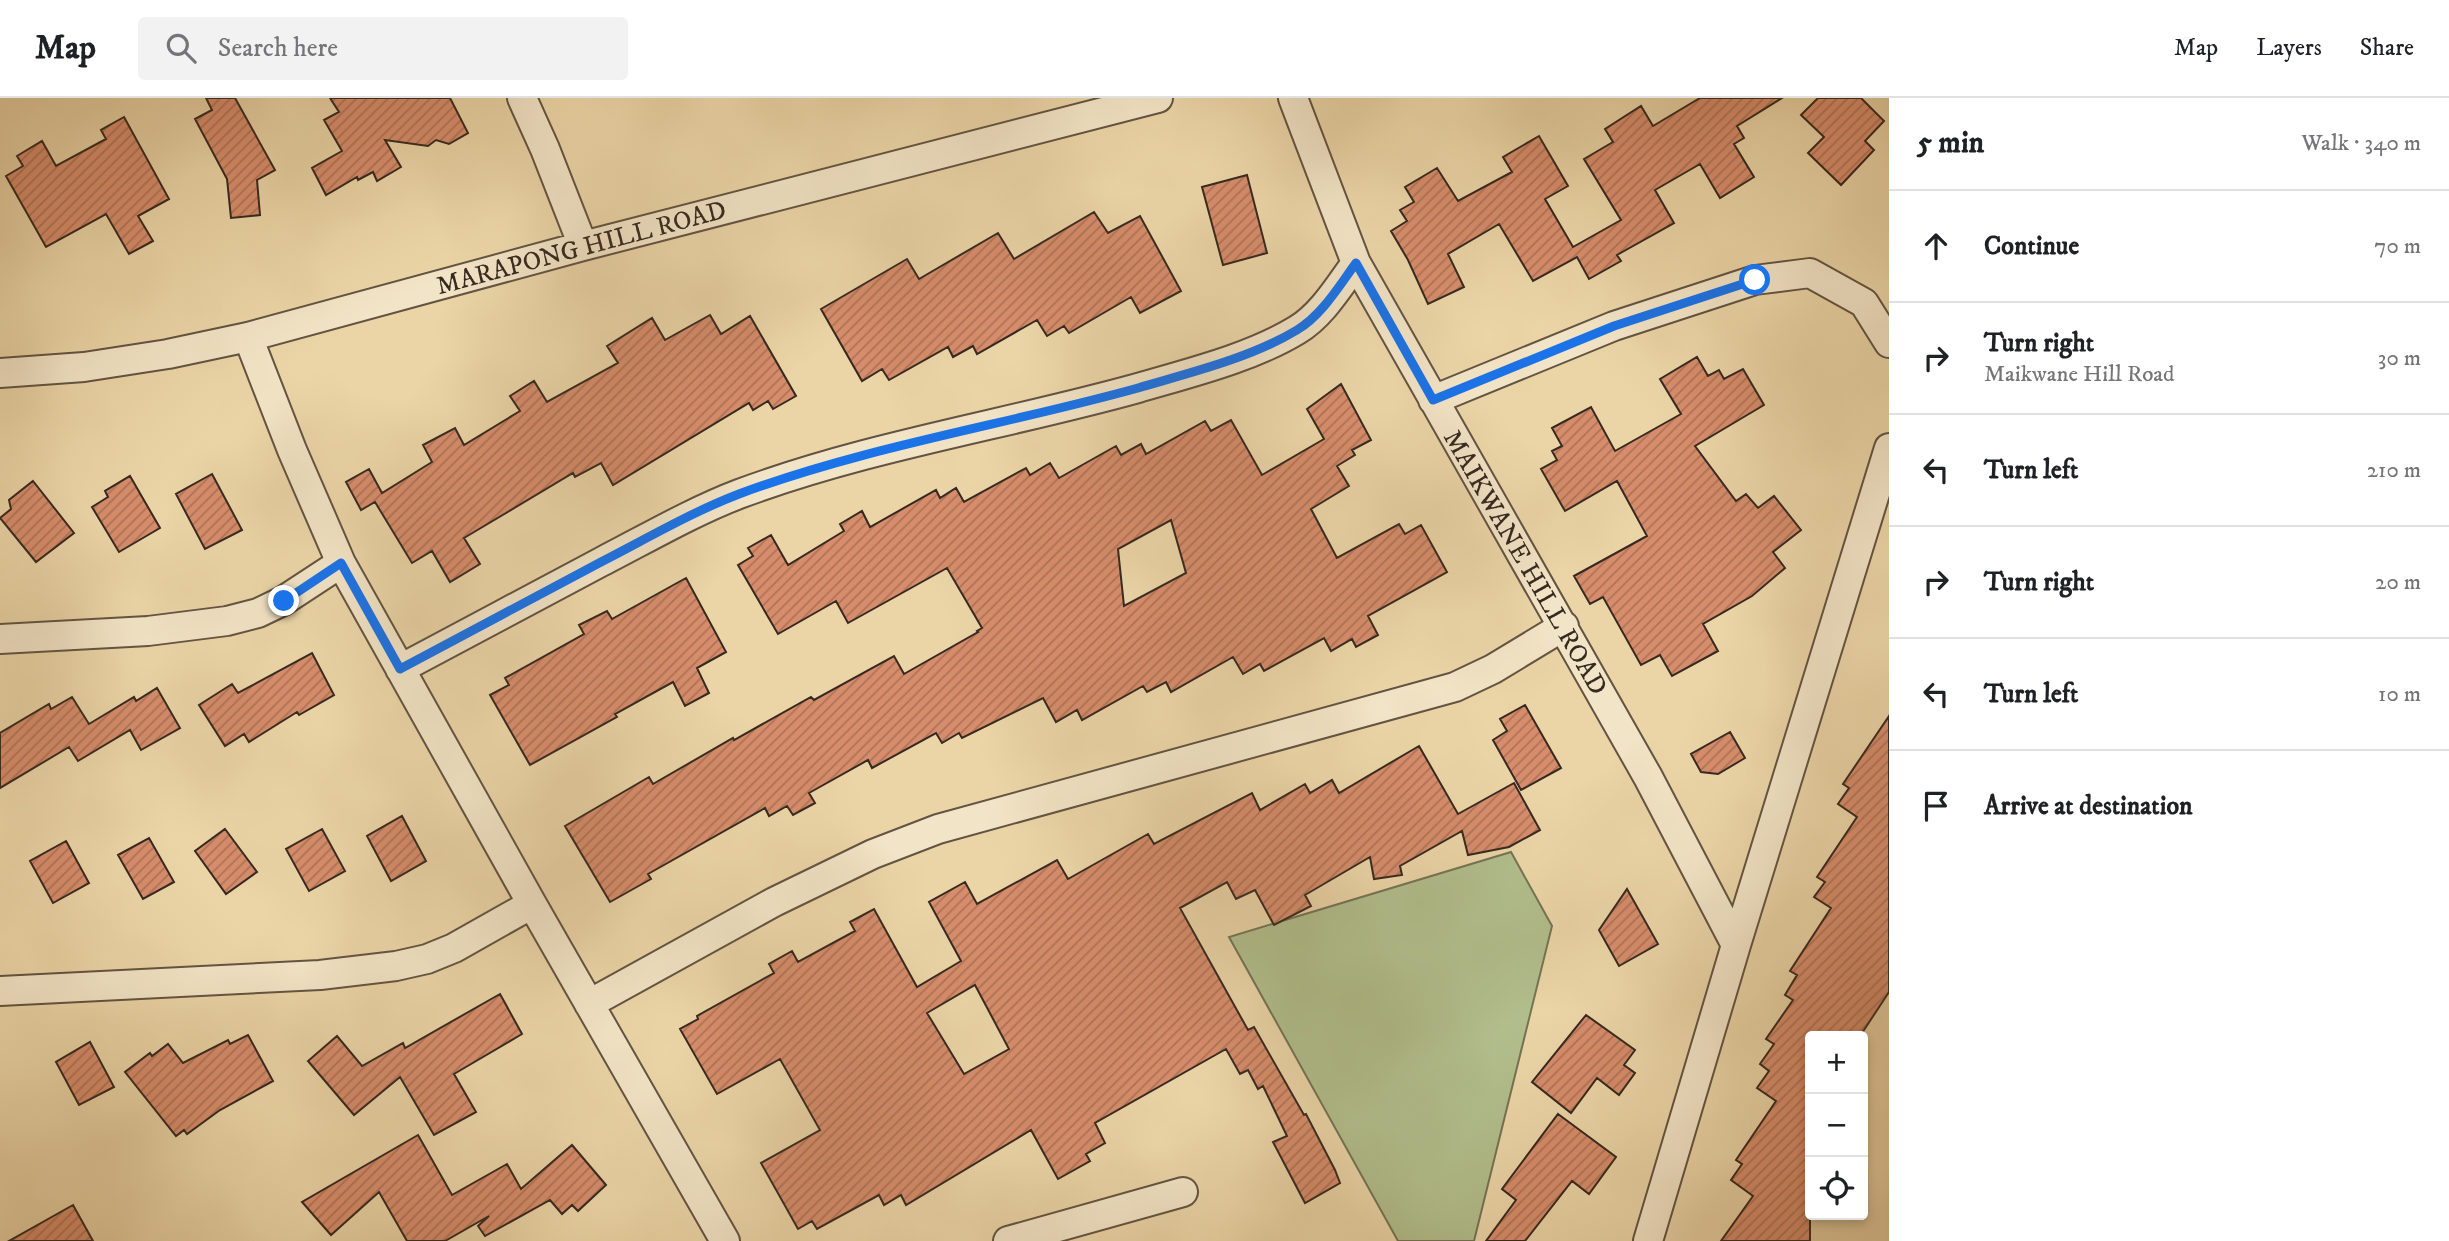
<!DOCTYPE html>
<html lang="en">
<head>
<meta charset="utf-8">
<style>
  body { margin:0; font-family:"IM FELL DW Pica",serif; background:#f2f2f2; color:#202124 }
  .controls { position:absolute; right:21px; bottom:21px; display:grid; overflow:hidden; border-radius:7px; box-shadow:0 4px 10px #0003 }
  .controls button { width:63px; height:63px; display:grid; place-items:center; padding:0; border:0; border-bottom:2px solid #e0e0e0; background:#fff; color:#202124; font:35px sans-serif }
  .stop { position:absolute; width:21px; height:21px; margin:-16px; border:5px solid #1a73e8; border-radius:50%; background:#fff }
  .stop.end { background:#1a73e8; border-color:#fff; box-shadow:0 2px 7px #0008 }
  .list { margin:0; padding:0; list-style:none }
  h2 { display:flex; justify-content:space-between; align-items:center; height:91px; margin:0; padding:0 28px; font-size:30px }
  h2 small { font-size:23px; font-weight:400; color:#757577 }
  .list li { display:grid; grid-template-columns:46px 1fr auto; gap:21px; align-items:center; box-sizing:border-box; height:112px; padding:0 28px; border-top:2px solid #e0e0e0 }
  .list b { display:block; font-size:26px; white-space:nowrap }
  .list p { margin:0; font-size:23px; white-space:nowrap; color:#757577 }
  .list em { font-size:23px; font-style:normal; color:#757577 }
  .icon { flex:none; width:38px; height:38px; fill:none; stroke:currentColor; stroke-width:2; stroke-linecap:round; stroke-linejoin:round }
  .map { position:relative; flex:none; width:1889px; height:1143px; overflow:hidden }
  header { display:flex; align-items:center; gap:42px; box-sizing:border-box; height:98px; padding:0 35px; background:#fff; border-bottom:2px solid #e0e0e0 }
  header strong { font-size:33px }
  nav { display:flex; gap:38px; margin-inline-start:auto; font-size:24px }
  .search { width:490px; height:63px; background:#f2f2f2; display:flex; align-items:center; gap:18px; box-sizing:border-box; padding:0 24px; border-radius:7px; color:#757577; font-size:26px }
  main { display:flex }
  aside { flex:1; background:#fff }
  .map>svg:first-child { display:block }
</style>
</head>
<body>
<header>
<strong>Map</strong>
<div class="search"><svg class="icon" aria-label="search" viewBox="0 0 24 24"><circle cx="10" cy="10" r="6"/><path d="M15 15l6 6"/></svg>Search here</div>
<nav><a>Map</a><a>Layers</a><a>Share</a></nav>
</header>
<main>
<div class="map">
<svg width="1889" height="1143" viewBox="0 0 1889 1143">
  <defs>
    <pattern id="building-hatch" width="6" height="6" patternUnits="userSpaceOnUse" patternTransform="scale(1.75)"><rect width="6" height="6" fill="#d78d6b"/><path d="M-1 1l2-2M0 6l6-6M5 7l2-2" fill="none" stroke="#af7358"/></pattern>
  </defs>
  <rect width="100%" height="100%" fill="#ebd5a7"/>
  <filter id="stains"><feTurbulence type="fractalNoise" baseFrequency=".00286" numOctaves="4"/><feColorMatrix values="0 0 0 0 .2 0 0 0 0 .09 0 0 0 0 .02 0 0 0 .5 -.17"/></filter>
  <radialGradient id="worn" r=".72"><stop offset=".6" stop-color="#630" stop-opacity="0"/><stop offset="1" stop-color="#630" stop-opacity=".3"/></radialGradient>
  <path fill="#b1be8c" stroke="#747456" stroke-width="2" d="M1511 754 1552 828 1474 1143H1398L1229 839Z"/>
  <path fill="url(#building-hatch)" stroke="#362920" stroke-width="2" fill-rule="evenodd" d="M206 0H235L275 72 257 82 260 117 231 120 227 81 195 21 212 12Z
    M330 0H450L468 35 449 46 436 42 428 48 385 42 401 69 377 83 373 74 358 82 357 79 326 97 312 70 342 53 324 22 339 14Z
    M1700 0H1782L1737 28 1744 40 1734 46 1754 79 1720 100 1700 66 1655 92 1674 125 1617 157 1621 163 1589 181 1577 159 1533 183 1499 126 1448 156 1464 189 1428 206 1408 162 1391 133 1407 123 1400 112 1414 104 1405 89 1437 70 1458 103 1512 74 1503 59 1539 38 1568 88 1545 101 1573 149 1621 122 1584 61 1613 44 1605 31 1641 8 1653 28Z
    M1818 0H1861L1884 23 1865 43 1874 52 1841 87 1808 55 1824 39 1801 17Z
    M124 19 169 101 138 118 153 143 129 156 106 116 46 149 6 78 23 68 17 58 42 43 56 68 106 41 101 32Z
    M1247 77 1267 155 1223 167 1202 89Z
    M1094 114 1108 135 1140 118 1181 193 1140 215 1131 199 1069 235 1064 228 1047 238 1037 222 977 256 973 248 953 259 948 249 889 282 882 271 862 283 821 211 907 161 919 181 998 135 1014 161Z
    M710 217 721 236 750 218 796 298 773 311 768 303 753 312 749 305 613 387 601 365 575 379 573 375 464 440 480 466 450 484 432 453 412 465 375 404 361 412 346 384 369 371 382 395 432 364 423 347 455 330 464 347 520 313 510 298 534 283 547 304 618 265 607 248 652 220 665 242Z
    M1697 259 1708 278 1719 272 1724 281 1743 271 1764 307 1695 348 1736 403 1746 396 1758 410 1774 398 1801 432 1773 454 1785 470 1752 498 1703 526 1718 553 1672 578 1660 557 1641 567 1603 499 1590 506 1574 478 1647 438 1617 383 1565 413 1541 371 1557 362 1552 353 1562 348 1552 330 1591 309 1615 353 1681 316 1660 281Z
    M1341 286 1371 342 1352 352 1355 357 1337 368 1349 388 1311 411 1337 460 1399 426 1405 436 1421 427 1447 474 1368 518 1378 537 1356 549 1352 541 1331 553 1324 540 1264 573 1260 566 1243 576 1233 559 1171 594 1166 584 1147 594 1143 588 1082 622 1077 612 1056 624 1043 600 962 640 959 635 942 645 936 635 872 670 868 662 809 695 815 705 793 717 787 708 769 718 765 710 648 776 651 781 610 804 565 728 649 679 653 686 733 640 734 642 811 599 814 602 894 558 904 576 978 534 977 533 982 530 947 470 848 525 836 503 778 536 738 467 753 458 748 450 771 437 788 467 844 433 840 426 862 413 870 429 936 392 940 400 956 390 964 404 1026 370 1030 377 1050 365 1059 380 1116 348 1121 357 1141 346 1146 356 1205 323 1211 333 1231 322 1262 377 1324 341 1307 311ZM1171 422 1186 475 1124 508 1118 451Z
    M212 376 242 432 205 451 176 396Z
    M130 378 160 430 119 454 92 409 108 399 105 393Z
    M33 383 74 435 36 464 0 420 11 411 9 402Z
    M686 480 726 554 697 570 709 595 685 608 673 584 615 616 617 619 530 667 490 597 509 587 505 580 584 536 579 527 607 513 612 521Z
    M312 555 334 597 299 617 297 614 249 644 244 636 225 648 199 607 232 586 238 595Z
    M157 590 180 630 141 652 130 632 78 663 69 649 0 690V635L49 606 51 611 72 599 89 626 134 599 136 603Z
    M1525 607 1561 670 1521 692 1493 642 1507 633 1500 621Z
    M1889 618V894L1860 938H1810V1143H1721L1753 1098 1731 1082 1742 1066 1736 1062 1776 1003 1757 990 1769 973 1760 966 1774 946 1766 941 1793 902 1785 897 1797 877 1790 873 1831 810 1814 799 1825 784 1817 779 1857 719 1838 706 1849 690 1843 686Z
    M1730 634 1745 660 1718 676 1701 674 1691 656Z
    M1419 648 1458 716 1514 685 1540 732 1509 749 1468 757 1462 733 1400 768 1402 777 1374 781 1370 759 1305 797 1311 808 1274 827 1255 792 1236 801 1227 784 1180 810 1248 932 1254 929 1304 1017 1306 1016 1335 1072 1340 1085 1305 1105 1273 1044 1287 1038 1263 988 1258 991 1248 972 1240 976 1226 951 1095 1025 1105 1045 1086 1056 1090 1063 1058 1081 1031 1032 906 1107 901 1097 884 1107 879 1097 817 1131 812 1123 798 1131 761 1065 820 1032 780 961 717 996 680 931 698 921 697 918 774 875 769 866 792 853 798 864 855 833 850 824 874 811 917 889 961 863 929 804 965 784 977 806 1057 762 1068 781 1148 736 1154 746 1252 695 1260 712 1305 686 1310 695 1332 682 1339 695ZM975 887 1009 951 964 976 927 915Z
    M402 718 426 763 391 783 367 738Z
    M225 731 257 774 226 796 195 753Z
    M322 731 345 773 309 793 286 751Z
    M149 740 174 784 143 801 118 757Z
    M66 743 89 785 53 805 30 763Z
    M1627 791 1658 846 1619 868 1599 832Z
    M500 896 522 936 454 976 476 1014 434 1037 400 979 354 1017 308 963 337 938 362 968 403 945 405 950Z
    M1586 917 1635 952 1624 967 1635 975 1619 997 1597 980 1571 1015 1532 984Z
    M248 937 273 983 220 1012 187 1036 184 1032 176 1038 125 974 150 955 152 958 168 946 183 965 228 942 230 946Z
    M90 944 114 989 79 1007 56 964Z
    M1558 1016 1616 1059 1589 1096 1572 1083 1525 1143H1486L1516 1102 1502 1091Z
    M418 1037 452 1097 507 1066 521 1091 572 1047 606 1087 578 1113 572 1107 562 1116 550 1102 485 1138 478 1128 489 1118 445 1143H407L379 1094 331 1137 302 1104Z
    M73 1107 93 1143H9Z"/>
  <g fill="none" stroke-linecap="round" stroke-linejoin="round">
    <g stroke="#635442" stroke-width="32">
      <path id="street" d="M522 0 545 51 583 148
        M1293 0 1356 165 1648 679 1736 847
        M248 239 292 352 341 465 532 806 725 1143
        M0 275 84 269 168 256 248 239 583 148 1158 0
        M1433 302 1614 228 1755 182 1810 175 1864 205 1889 245
        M0 541 148 533 227 523 258 515 283 503 341 465
        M400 571C467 535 534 500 601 464 646 441 692 414 739 396 868 348 1005 327 1138 290 1189 275 1251 260 1297 232 1322 217 1339 188 1356 165
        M0 893 320 877 396 868 427 861 454 850 532 806
        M589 906 774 804 873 756 938 731 1455 589 1493 571 1564 528
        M1008 1143 1183 1094
        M1648 1143 1736 847 1889 350"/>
    </g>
    <use href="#street" stroke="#f2e4c6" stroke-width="28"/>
  </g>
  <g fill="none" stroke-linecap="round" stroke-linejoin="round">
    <path stroke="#1a73e8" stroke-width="9" d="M284 503 341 465 400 571C467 535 534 500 601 464 646 441 692 414 739 396 868 348 1005 327 1138 290 1189 275 1251 260 1297 232 1322 217 1339 188 1356 165L1433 302 1614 228 1755 182"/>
  </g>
  <g text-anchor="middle" stroke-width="5" stroke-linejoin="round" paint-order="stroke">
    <g font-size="26" fill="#362920" stroke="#f2e4c6">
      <text transform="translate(581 149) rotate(-15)" y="9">MARAPONG HILL ROAD</text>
      <text transform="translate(1526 464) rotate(60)" y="9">MAIKWANE HILL ROAD</text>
    </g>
  </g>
  <rect width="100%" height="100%" filter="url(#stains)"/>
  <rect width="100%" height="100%" fill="url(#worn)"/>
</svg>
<div class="controls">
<button>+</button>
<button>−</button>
<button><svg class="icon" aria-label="locate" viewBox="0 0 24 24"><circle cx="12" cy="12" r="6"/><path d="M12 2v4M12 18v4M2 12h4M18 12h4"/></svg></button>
</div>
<div class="stop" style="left:1755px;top:182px"></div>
<div class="stop end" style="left:284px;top:503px"></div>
</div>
<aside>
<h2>5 min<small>Walk · 340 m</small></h2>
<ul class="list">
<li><svg class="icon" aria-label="ahead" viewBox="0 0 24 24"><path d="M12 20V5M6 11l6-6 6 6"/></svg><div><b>Continue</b></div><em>70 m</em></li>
<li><svg class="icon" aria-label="right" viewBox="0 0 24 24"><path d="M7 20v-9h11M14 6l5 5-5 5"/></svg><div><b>Turn right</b><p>Maikwane Hill Road</p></div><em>30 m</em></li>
<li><svg class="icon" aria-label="left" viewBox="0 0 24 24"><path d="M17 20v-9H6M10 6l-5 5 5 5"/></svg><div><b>Turn left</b></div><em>210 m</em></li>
<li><svg class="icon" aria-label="right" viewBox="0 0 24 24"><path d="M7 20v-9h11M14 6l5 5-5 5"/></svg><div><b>Turn right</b></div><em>20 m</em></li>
<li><svg class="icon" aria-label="left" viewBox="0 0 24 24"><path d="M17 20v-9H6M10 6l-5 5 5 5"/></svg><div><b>Turn left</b></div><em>10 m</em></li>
<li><svg class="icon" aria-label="arrive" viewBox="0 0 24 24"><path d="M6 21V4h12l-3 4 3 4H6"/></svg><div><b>Arrive at destination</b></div></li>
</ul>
</aside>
</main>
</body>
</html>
